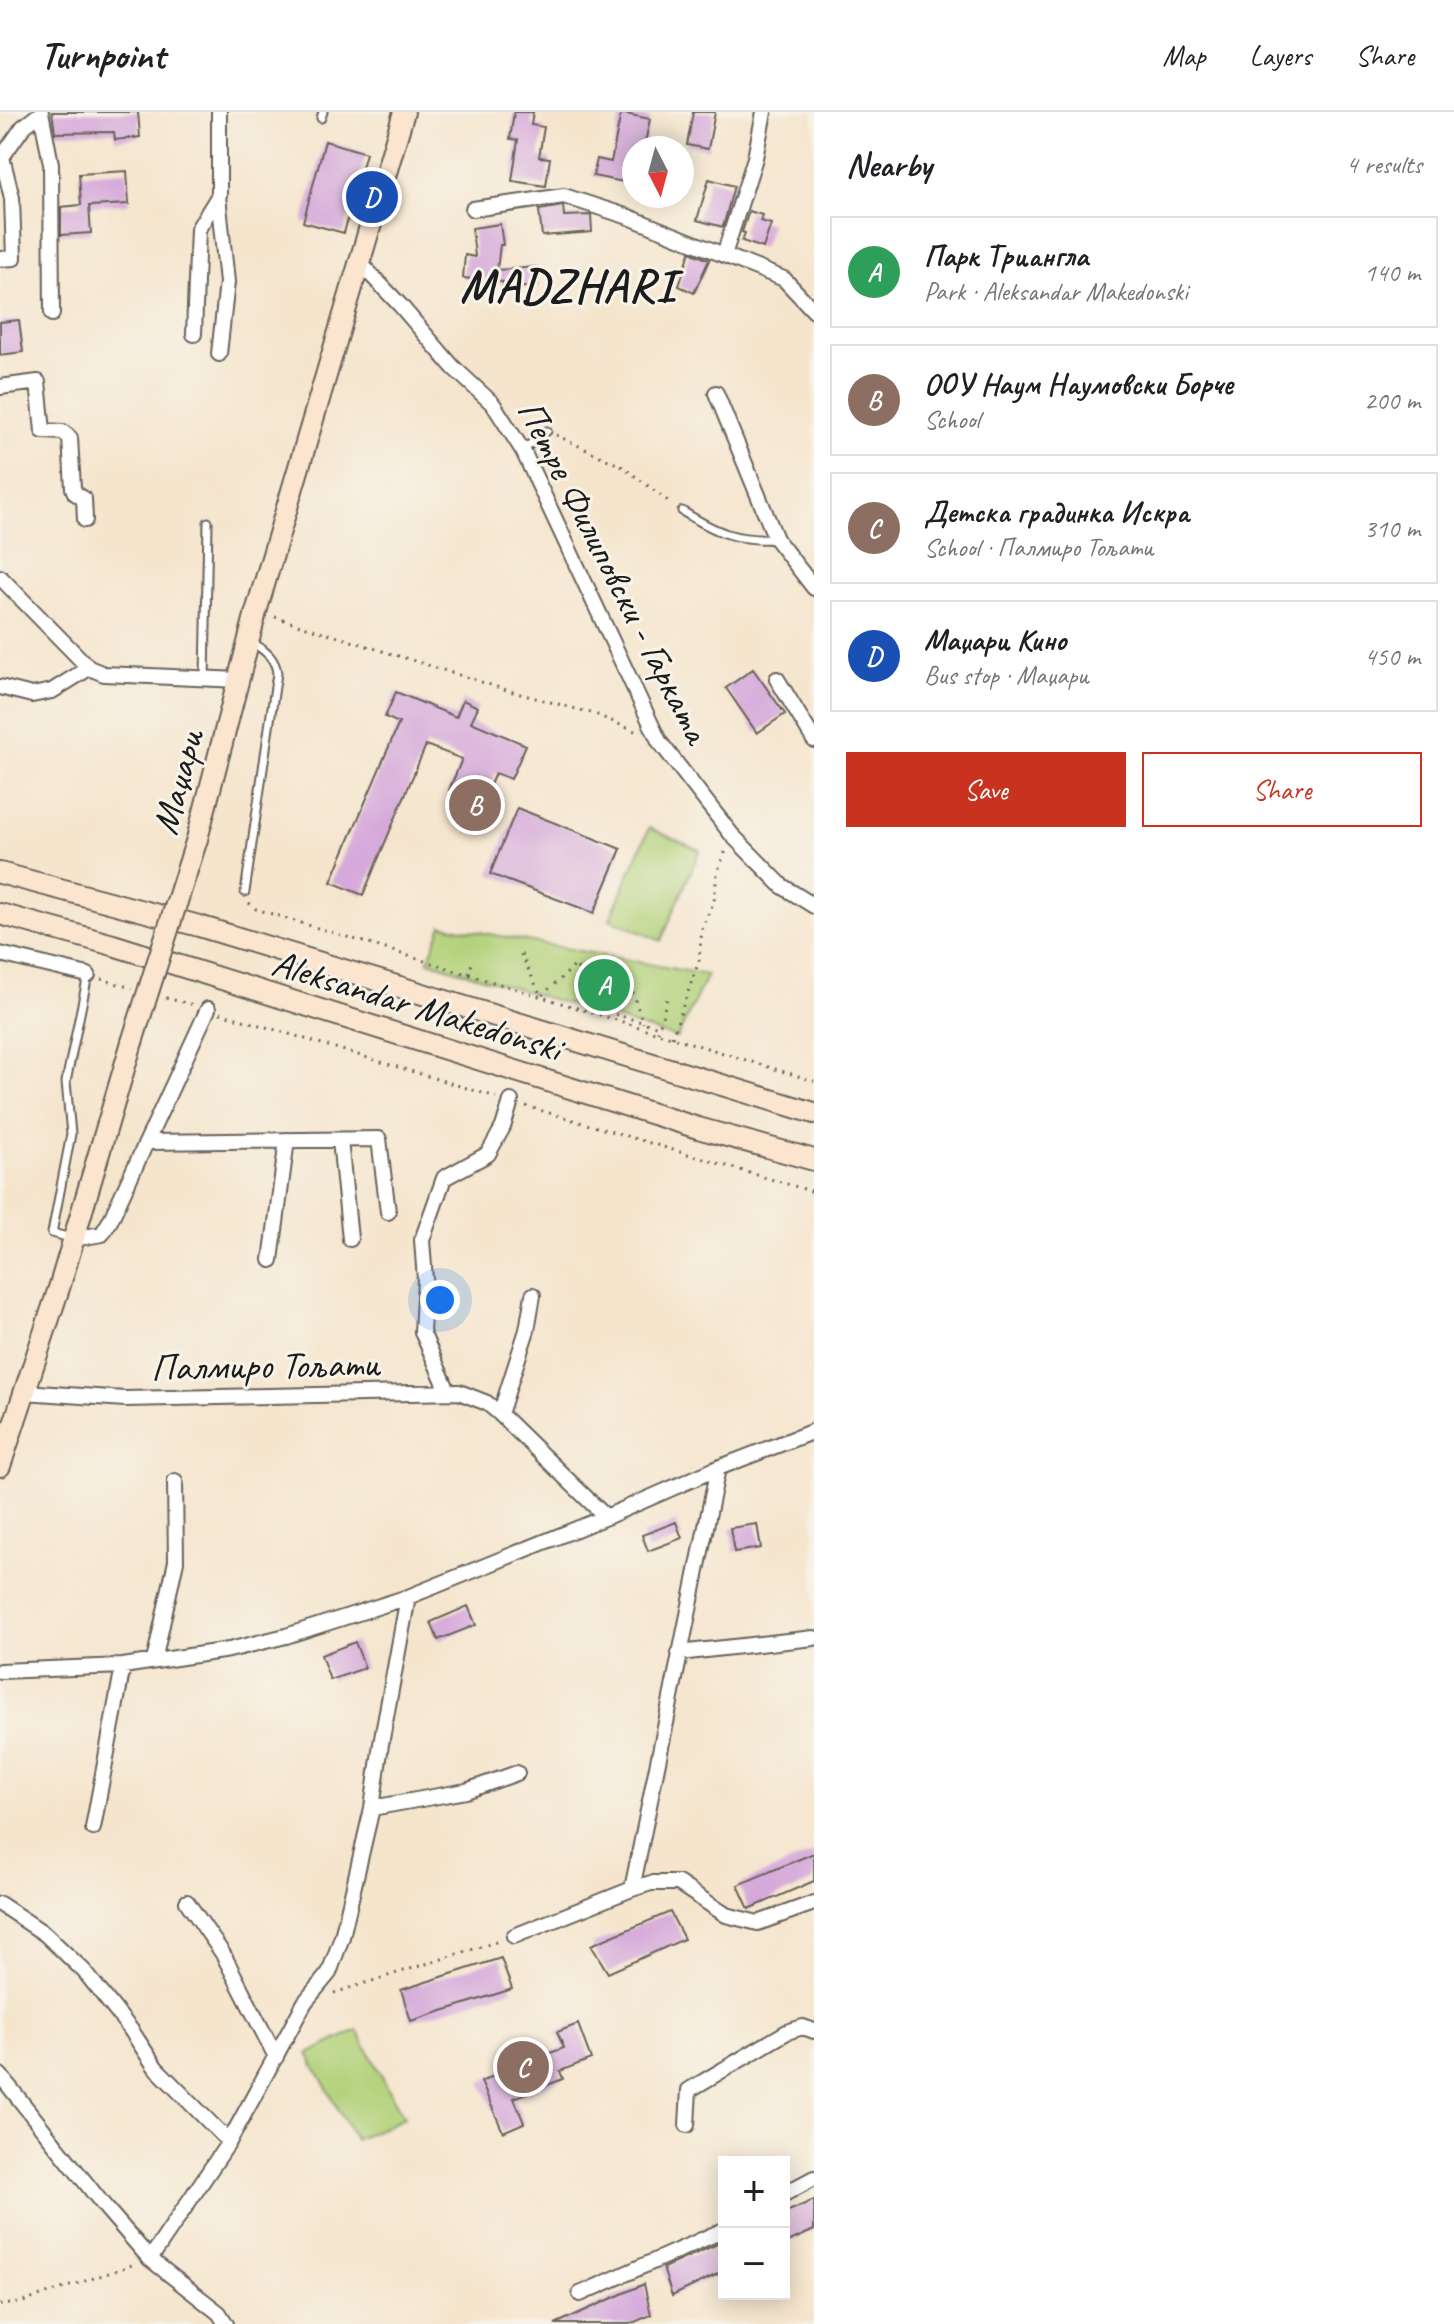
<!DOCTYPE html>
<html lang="en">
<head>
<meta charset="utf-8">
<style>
  body { margin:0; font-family:Caveat,sans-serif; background:#f6f6f6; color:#202124 }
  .controls { position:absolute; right:24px; bottom:24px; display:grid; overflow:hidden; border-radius:0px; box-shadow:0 4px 20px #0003 }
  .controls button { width:72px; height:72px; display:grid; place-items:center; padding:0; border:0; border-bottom:2px solid #e0e0e0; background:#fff; color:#202124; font:40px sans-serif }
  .compass { position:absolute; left:622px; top:24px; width:72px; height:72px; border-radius:50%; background:#fff; box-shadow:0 4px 20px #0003; rotate:174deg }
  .you { position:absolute; left:440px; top:1188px; width:28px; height:28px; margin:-20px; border:6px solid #fff; border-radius:50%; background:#1a73e8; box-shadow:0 0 0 12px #1a73e833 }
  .badge { display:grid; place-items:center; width:52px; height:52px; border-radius:50%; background:#c8321e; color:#fff; font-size:26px; font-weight:700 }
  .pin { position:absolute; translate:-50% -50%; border:4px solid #fff; box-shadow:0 2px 8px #0006 }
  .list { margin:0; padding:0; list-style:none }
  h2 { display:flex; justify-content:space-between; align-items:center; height:104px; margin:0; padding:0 32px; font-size:34px }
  h2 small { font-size:26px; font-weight:400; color:#757577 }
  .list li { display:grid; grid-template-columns:52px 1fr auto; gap:24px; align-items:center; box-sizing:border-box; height:112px; margin:0 16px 16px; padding:0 16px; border:2px solid #e0e0e0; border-radius:0px }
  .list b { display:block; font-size:30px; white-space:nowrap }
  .list p { margin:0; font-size:26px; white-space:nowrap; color:#757577 }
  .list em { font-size:26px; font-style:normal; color:#757577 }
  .actions { display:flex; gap:16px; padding:24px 32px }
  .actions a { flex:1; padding:18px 0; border:2px solid #c8321e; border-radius:0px; text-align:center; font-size:28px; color:#c8321e }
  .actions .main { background:#c8321e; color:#fff }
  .map { position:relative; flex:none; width:814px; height:2212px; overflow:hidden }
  header { display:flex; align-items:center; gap:48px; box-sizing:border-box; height:112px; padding:0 40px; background:#fff; border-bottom:2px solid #e0e0e0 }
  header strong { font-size:38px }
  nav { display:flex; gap:44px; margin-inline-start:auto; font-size:28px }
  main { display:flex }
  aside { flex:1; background:#fff }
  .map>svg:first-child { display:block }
</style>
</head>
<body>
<header>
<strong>Turnpoint</strong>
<nav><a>Map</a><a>Layers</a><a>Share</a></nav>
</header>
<main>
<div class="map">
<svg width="814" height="2212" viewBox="0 0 814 2212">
  <rect width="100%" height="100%" fill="#f7f3e8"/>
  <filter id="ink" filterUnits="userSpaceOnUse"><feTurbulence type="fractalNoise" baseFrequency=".0125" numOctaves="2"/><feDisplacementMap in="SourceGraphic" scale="16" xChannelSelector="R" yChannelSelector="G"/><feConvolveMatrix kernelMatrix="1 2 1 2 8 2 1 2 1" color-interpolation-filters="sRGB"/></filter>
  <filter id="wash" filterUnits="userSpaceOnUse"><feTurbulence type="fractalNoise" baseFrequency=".006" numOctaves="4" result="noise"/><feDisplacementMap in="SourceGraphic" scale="32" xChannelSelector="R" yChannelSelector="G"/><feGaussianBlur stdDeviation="1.8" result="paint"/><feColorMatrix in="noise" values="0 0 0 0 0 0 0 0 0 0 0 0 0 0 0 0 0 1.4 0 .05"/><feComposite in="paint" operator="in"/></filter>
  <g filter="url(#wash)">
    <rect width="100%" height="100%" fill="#f5e5cd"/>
    <path fill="#b0d077" stroke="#66764a" stroke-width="2" d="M649 716 700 738 661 829 610 807Z
      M442 813 707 863 677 926 428 849Z
      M357 1918 404 2006 355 2028 308 1942Z"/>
    <g id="blocks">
      <path fill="#d5a9da" d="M52 0H138L140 25 115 28 114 20 55 21Z
        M514 0H533L531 13 544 15 539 45 550 46 546 74 512 69 518 28 510 27Z
        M693 0H715L708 37 687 33Z
        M621 1 650 7 644 36H634V72L593 64 597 47 611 50Z
        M325 29 366 41 344 121 303 110Z
        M127 59 129 92 89 94 91 121 61 123V95L81 93 79 62Z
        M709 67 734 74 723 115 697 108Z
        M563 94 564 104 591 103 592 120 542 124 539 98Z
        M749 99 762 103 760 109 771 112 763 136 742 129 745 121 742 120Z
        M500 112 503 133H500L497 158 537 155 538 174 503 177V170L463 166 465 143 475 145 472 116Z
        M690 140 709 148 694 181 679 174Z
        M19 208 23 240 0 243V210Z
        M753 557 785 602 757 621 726 576Z
        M396 580 456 605 463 588 478 595 471 610 526 633 511 667 495 661 482 692 449 678 462 647 426 633 363 783 331 770 399 611 385 605Z
        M517 696 621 737 594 801 490 762Z
        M676 1410 682 1426 648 1439 642 1423Z
        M757 1412 761 1436 734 1440 730 1416Z
        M468 1494 476 1513 438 1528 431 1510Z
        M355 1530 365 1556 330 1568 321 1543Z
        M814 1741V1769L749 1797 738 1773Z
        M670 1800 684 1827 608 1861 591 1833Z
        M501 1846 512 1877 411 1909 401 1878Z
        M578 1912 591 1947 560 1959 563 1967 514 1986 524 2011 503 2020 481 1970 514 1954 564 1936 557 1920Z
        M814 2088V2118L784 2132V2101Z
        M724 2129V2159L672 2184 663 2156Z
        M644 2172 651 2203 630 2212H555Z"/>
    </g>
  </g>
  <g filter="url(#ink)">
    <use href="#blocks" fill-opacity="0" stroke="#68625a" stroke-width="2"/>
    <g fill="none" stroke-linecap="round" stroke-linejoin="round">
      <g stroke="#68625a" stroke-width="11">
        <path id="lane" d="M321 6 323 0
          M523 338 547 319
          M682 399C716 420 735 429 776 427
          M205 567 208 410
          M245 780 277 561C275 544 264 539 251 529
          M71 1126 52 1121 71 1022 66 970 88 863"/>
      </g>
      <g stroke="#68625a" stroke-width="18">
        <path id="street" d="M41 0 51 52 52 202
          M218 84 227 170 219 242
          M473 97 564 84 629 105 784 167 814 199
          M724 143 755 46 764 0
          M0 147 14 146 12 86 2 45 23 15 41 1
          M359 150 400 193 453 255 493 292 523 339 659 629 732 723 782 774 814 794
          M194 222 198 117 219 83V0
          M0 275 38 270 43 319 63 320 70 326 73 376 75 381 84 387 85 408
          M716 281 776 427 814 476
          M0 465 89 556 104 562 240 568
          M777 567 814 628
          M0 575 32 583 52 579 89 556
          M0 842 88 863
          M340 1028 350 1127
          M148 1030 379 1027 388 1100
          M73 1127 102 1122 110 1109 208 897
          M271 1148 287 1028
          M448 1279 422 1220 425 1168 422 1128 444 1066 488 1042 503 1015 511 989
          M24 1280 125 1287 459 1280 487 1291 500 1302 606 1405
          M500 1302 527 1218 533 1183
          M718 1356 632 1777 651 1771H678L726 1803 758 1811 814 1791
          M679 1541 814 1526
          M154 1549 176 1449 175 1369
          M0 1559 123 1554 229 1538 286 1524 408 1485 606 1405 718 1356 814 1319
          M372 1696 466 1679 517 1661
          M93 1716 123 1554
          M187 1790 223 1842 276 1945
          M0 1792 45 1822 84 1859 131 1918 156 1956 229 2030
          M514 1824 632 1777
          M0 1963 105 2095 150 2147 219 2201 226 2212
          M687 2013 689 1978 787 1920 803 1915 814 1919
          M784 2082 814 2066
          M150 2147 229 2030 305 1890 329 1861 342 1825 372 1696 381 1632 408 1485
          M580 2182 724 2118"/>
      </g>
      <g stroke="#68625a" stroke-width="24">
        <path id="secondary" d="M197 727 256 500 404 0
          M0 761 199 814 814 1001
          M0 802 113 833 698 1016 814 1048
          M0 1354 60 1173 132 930"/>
      </g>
      <path stroke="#68625a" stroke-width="3" stroke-dasharray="2 6" stroke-linecap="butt" d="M556 323 623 355 672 392
        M275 505 513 580 595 602 637 620
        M249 791 256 797 814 969
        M521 842 541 884 576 853 600 898 659 915
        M469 862 472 851
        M101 867 132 876
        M166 886 194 893
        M604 899 626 861 643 911
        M220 901 496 985
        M658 920 667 887
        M672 925 699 849 702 817 714 789 717 761 726 738
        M526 994 814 1080
        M334 1881 499 1829
        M0 2193 20 2191 135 2152"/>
      <use href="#lane" stroke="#fff" stroke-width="7"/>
      <use href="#street" stroke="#fff" stroke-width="14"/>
      <use href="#secondary" stroke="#fbe5cf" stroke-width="20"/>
      <g stroke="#68625a" stroke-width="24" stroke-linecap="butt">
        <path id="secondary-bridge" d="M132 930 197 727"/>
      </g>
      <use href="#secondary-bridge" stroke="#fbe5cf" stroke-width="20"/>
    </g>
  </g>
  <g text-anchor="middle" stroke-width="6" stroke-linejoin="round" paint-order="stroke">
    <g font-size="38" fill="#1c1c1c" stroke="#f7f3e8">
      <text transform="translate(614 459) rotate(63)" y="13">Петре Филиповски - Гарката</text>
      <text transform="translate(177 670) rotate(-75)" y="13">Маџари</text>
      <text transform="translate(417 893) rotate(17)" y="13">Aleksandar Makedonski</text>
      <text transform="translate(265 1253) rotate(-1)" y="13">Палмиро Тољати</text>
    </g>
    <g font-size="46" font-weight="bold" letter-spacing="2" fill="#1c1c1c" stroke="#f7f3e8">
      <text x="568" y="189">MADZHARI</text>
    </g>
  </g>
</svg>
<div class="controls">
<button>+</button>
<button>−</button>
</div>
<svg class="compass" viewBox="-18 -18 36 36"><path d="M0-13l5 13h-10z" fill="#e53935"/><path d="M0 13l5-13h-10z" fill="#757577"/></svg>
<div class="you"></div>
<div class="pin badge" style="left:604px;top:873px;background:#2e9e5b">A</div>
<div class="pin badge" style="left:475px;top:693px;background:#8d6e63">B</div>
<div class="pin badge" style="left:523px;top:1955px;background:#8d6e63">C</div>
<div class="pin badge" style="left:372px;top:85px;background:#1a4fb4">D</div>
</div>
<aside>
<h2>Nearby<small>4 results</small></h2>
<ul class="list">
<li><span class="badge" style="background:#2e9e5b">A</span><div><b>Парк Триангла</b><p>Park · Aleksandar Makedonski</p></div><em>140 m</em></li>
<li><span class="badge" style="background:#8d6e63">B</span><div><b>ООУ Наум Наумовски Борче</b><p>School</p></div><em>200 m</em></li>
<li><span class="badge" style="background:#8d6e63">C</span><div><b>Детска градинка Искра</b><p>School · Палмиро Тољати</p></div><em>310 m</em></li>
<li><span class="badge" style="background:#1a4fb4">D</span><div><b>Маџари Кино</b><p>Bus stop · Маџари</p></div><em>450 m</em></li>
</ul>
<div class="actions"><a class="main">Save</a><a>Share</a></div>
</aside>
</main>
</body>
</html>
